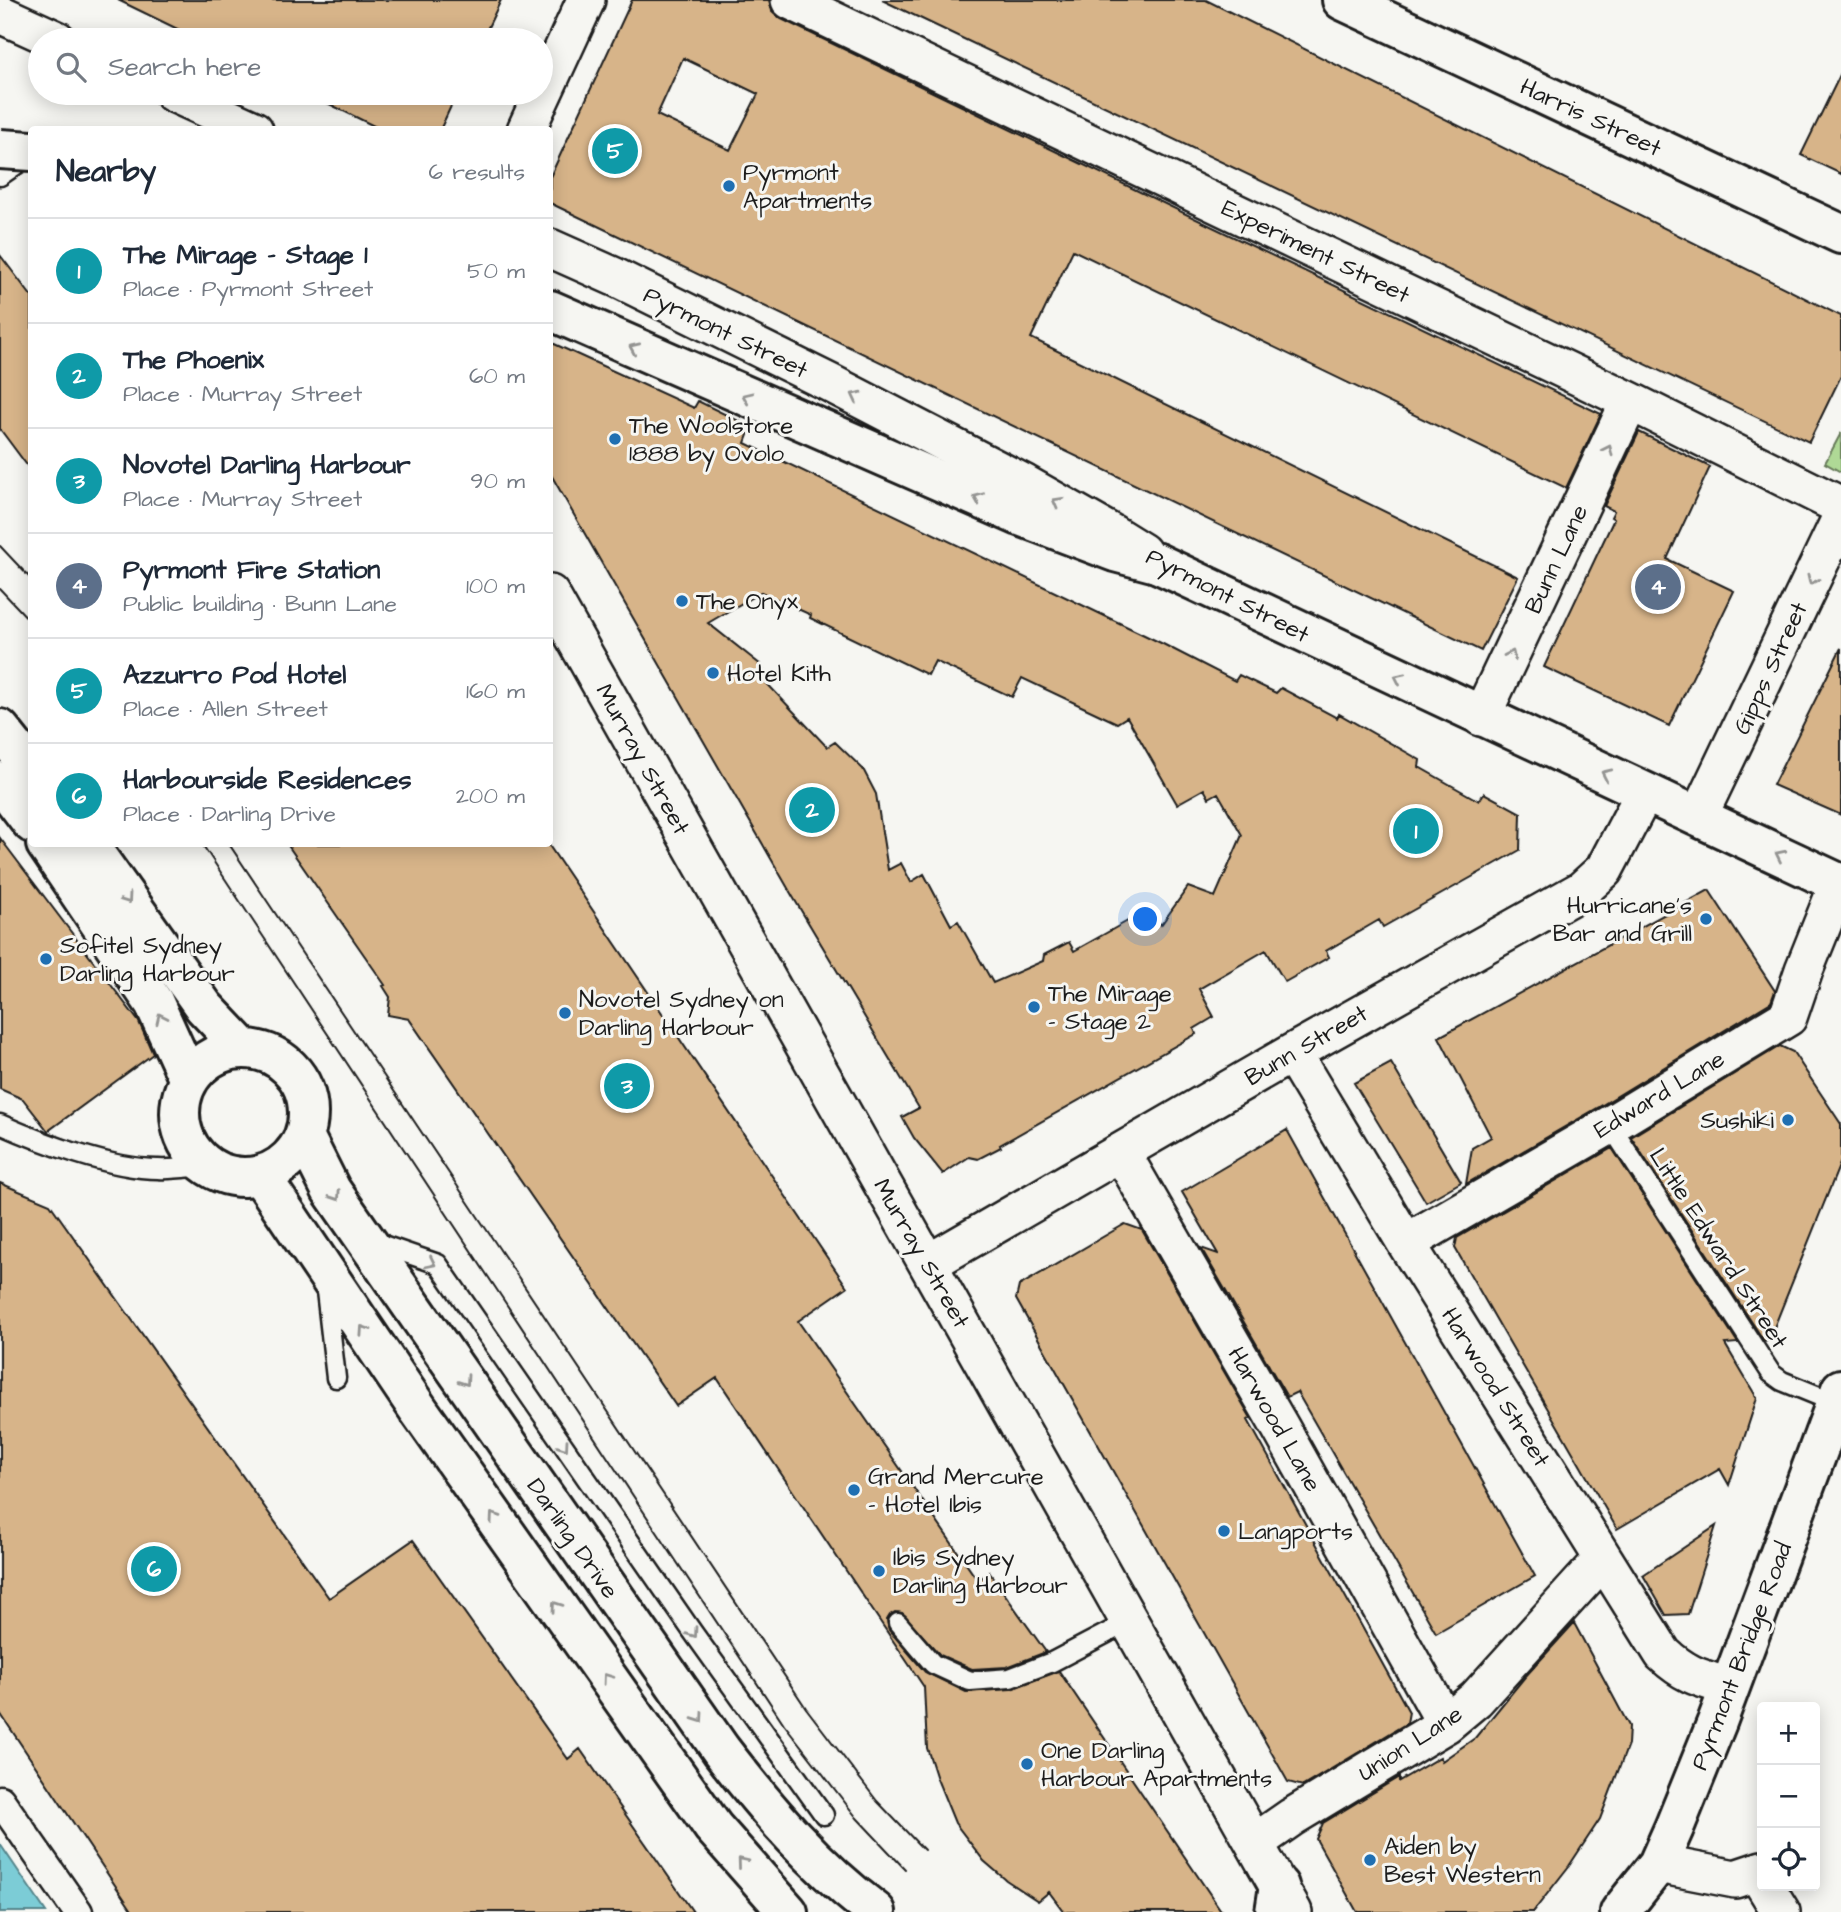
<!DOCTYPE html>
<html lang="en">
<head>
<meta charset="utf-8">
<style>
  body { margin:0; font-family:"Architects Daughter",sans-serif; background:#f6f6f7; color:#1f2937 }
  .controls { position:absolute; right:21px; bottom:21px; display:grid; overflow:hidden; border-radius:7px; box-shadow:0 4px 18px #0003 }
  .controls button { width:63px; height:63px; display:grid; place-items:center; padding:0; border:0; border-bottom:2px solid #e0e1e3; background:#fff; color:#1f2937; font:35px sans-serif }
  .you { position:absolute; left:1146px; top:920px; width:24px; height:24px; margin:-18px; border:5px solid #fff; border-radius:50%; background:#1a73e8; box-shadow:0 0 0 10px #1a73e833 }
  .badge { display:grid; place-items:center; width:46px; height:46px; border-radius:50%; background:#1f6fb2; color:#fff; font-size:23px; font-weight:700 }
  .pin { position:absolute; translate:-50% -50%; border:4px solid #fff; box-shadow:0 2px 7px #0006 }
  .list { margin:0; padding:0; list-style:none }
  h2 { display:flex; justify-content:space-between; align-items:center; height:91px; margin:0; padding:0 28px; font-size:30px }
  h2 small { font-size:23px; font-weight:400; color:#747a83 }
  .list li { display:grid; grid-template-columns:46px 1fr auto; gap:21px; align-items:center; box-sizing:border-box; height:105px; padding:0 28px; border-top:2px solid #e0e1e3 }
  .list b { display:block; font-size:26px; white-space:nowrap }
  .list p { margin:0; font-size:23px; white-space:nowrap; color:#747a83 }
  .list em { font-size:23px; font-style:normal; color:#747a83 }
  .icon { flex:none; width:38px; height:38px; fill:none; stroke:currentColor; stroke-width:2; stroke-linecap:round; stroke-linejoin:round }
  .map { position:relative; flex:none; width:1841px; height:1912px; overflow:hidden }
  .search { position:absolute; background:#fff; box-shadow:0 4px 18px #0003; left:28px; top:28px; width:525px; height:77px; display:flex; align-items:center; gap:18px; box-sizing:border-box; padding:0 24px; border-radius:38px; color:#747a83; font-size:26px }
  .panel { position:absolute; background:#fff; box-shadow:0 4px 18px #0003; left:28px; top:126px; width:525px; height:721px; border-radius:7px }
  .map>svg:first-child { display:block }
</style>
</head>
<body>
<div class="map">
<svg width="1841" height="1912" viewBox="0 0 1841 1912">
  <rect width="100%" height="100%" fill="#f6f6f2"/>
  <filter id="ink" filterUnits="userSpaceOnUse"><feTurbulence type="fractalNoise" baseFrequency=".0143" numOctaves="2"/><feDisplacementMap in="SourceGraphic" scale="14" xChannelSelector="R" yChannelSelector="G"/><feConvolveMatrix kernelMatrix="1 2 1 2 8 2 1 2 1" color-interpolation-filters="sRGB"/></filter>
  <g filter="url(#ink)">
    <path fill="#afd996" stroke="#667a59" stroke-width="2" d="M1841 433V472L1825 463Z"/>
    <path fill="#7cccd6" stroke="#56868c" stroke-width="2" d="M0 1844 46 1912H0Z"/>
    <path fill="#d7b489" stroke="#1c1c1c" stroke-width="2" fill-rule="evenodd" d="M118 0H501L482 40H200Z
      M632 0H769L772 11 781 19 1601 414 1566 488 1073 250 1031 338 1518 577 1481 651 550 203V177ZM683 58 758 94 730 150 657 115Z
      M882 0H1206L1841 316V376L1809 442Z
      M1841 73V174L1801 155Z
      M307 93H457L440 130H382Z
      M0 255 32 297V472L0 429Z
      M550 342 694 408 698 401 751 427 745 443 1163 644 1235 681 1239 675 1276 693 1281 688 1337 718 1339 714 1420 760 1419 767 1479 801 1484 793 1521 813 1520 850 1383 927 1379 920 1326 951 1329 957 1285 982 1266 950 1199 989 1214 1017 1194 1029 1196 1034 1000 1145 1001 1147 978 1159 969 1157 943 1174 914 1138 902 1117 919 1108 793 897 550 473ZM761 592 811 615 810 618 928 675 935 661 1012 697 1022 678 1117 723 1127 717 1177 804 1204 789 1209 798 1218 793 1242 835 1215 897 1188 887 1161 925 1151 908 1074 951 1069 942 1044 955 1043 961 993 983 958 921 951 925 924 874 911 882 901 863 888 870 876 794 863 769 835 742 827 747 759 675 765 672 759 666 761 665 708 623Z
      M1639 432 1710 467 1667 559 1734 591 1669 726 1544 667 1614 519 1611 517 1614 511 1604 506Z
      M1841 648V815L1773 785Z
      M0 838 139 1022 153 1054 48 1131 23 1099 0 1089Z
      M287 844H548L847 1287 798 1321 978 1581 989 1572 1046 1652 1007 1667 972 1669 940 1655 902 1613 895 1612 890 1615 887 1620 889 1630 925 1672 966 1692 1011 1689 1059 1671 1222 1912H1064L1049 1892 1038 1901 1006 1880 984 1861 955 1823 937 1779 927 1748 924 1687 717 1378 676 1406 409 1019 388 1015 390 997 383 986 385 985Z
      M1709 890 1775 991 1771 1002 1599 1107 1466 1184 1472 1148 1491 1137 1439 1037Z
      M1780 1046 1793 1052 1841 1124V1161L1769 1340 1764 1341 1631 1137Z
      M1391 1063 1461 1182 1426 1202 1354 1083Z
      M1287 1130 1535 1576 1436 1633 1297 1392 1287 1397 1201 1248 1218 1254 1182 1192Z
      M1612 1148 1738 1343 1725 1344 1757 1398 1729 1485 1720 1469 1617 1529 1455 1248 1457 1238Z
      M0 1183 50 1204 329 1598 413 1540 568 1759 580 1749 693 1912H133L0 1713Z
      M1125 1224 1142 1230 1251 1418 1248 1420 1409 1712 1407 1723 1303 1786 1288 1782 1016 1299 1019 1286Z
      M1716 1526 1688 1614 1666 1615 1643 1575Z
      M1574 1623 1629 1726 1628 1745 1600 1819 1569 1866 1533 1912H1357L1316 1839 1323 1823 1399 1777V1781L1440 1757 1442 1761 1475 1738 1524 1678Z"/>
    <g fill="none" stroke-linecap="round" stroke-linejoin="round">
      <g stroke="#1c1c1c" stroke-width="23">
        <path id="service" d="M0 176 29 156
          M0 1124C43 1143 111 1169 158 1169 174 1170 191 1167 207 1166
          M1610 1125 1771 1373 1782 1381 1836 1403
          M374 1242 438 1264 692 1631 824 1815
          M326 1291 336 1378
          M898 1623 933 1664 970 1681 1010 1678 1052 1662 1130 1621"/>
      </g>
      <g stroke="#1c1c1c" stroke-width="33">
        <path id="pedestrian" d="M0 1800 78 1912"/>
      </g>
      <g stroke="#1c1c1c" stroke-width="42">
        <path id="minor" d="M790 0 1630 401 1841 506
          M0 14 57 40
          M173 93 254 130
          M526 130 586 0
          M550 248 615 277 830 383 1025 484 1113 534 1142 552
          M550 594 1293 1912
          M1481 717 1630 401
          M1698 817 1841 518
          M1292 1053 1406 1243 1663 1654C1687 1676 1700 1678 1730 1687
          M1121 1152 1280 1427 1446 1724
          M1406 1243 1610 1125 1788 1017 1804 970 1839 883
          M929 1263 1292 1053 1582 890 1604 870 1645 792
          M1256 1842 1292 1817 1446 1724 1476 1699 1603 1559
          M1658 1864 1735 1879 1762 1870
          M1765 1886 1781 1912"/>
      </g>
      <g stroke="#1c1c1c" stroke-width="44">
        <path id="tertiary" d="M0 729 32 769
          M0 781 32 823
          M46 844 154 1003 189 1080
          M88 844 204 1007 243 1048
          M180 1113a64 64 0 1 1 128 0a64 64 0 1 1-128 0Z
          M304 1136 331 1190 721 1750C767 1810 816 1867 876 1912
          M260 1175 418 1409 713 1827 788 1912
          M1275 1912 1279 1886
          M1620 1912 1658 1864 1674 1828 1717 1722 1841 1389"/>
      </g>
      <g stroke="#1c1c1c" stroke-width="44">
        <path id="primary" d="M1342 0 1841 234
          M1157 563 1841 884"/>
      </g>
      <g stroke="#1c1c1c" stroke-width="44">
        <path id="motorway" d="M550 310 1020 516 1115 552 1157 563"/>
      </g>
      <use href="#service" stroke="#f6f6f2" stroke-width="18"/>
      <use href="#pedestrian" stroke="#f6f6f2" stroke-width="28"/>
      <use href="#minor" stroke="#f6f6f2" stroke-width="37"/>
      <use href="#tertiary" stroke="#f6f6f2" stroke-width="38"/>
      <use href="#primary" stroke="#f6f6f2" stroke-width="38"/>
      <use href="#motorway" stroke="#f6f6f2" stroke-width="38"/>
      <path stroke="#1c1c1c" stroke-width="2" d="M0 546 32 580
        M0 589 32 623
        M202 844 784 1724 857 1818 905 1869
        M229 844 806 1708 877 1801 924 1850"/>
      <g stroke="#1c1c1c" stroke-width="44" stroke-linecap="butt">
        <path id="motorway-bridge" d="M0 149 32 151"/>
      </g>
      <use href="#motorway-bridge" stroke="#f6f6f2" stroke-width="38"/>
    </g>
    <defs><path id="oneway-chevron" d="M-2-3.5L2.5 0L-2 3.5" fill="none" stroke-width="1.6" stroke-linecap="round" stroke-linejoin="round" transform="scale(1.75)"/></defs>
    <g stroke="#949492">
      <use href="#oneway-chevron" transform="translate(634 348) rotate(-156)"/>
      <use href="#oneway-chevron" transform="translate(856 396) rotate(-153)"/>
      <use href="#oneway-chevron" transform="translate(747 397) rotate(-156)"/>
      <use href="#oneway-chevron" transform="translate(1608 450) rotate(-65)"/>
      <use href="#oneway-chevron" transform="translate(978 498) rotate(-157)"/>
      <use href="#oneway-chevron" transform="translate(1057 502) rotate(-151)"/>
      <use href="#oneway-chevron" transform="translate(1812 580) rotate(115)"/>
      <use href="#oneway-chevron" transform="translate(1511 655) rotate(-65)"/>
      <use href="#oneway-chevron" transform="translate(1399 678) rotate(-155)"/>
      <use href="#oneway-chevron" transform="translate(1606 774) rotate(-155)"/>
      <use href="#oneway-chevron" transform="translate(1780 855) rotate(-154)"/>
      <use href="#oneway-chevron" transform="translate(127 899) rotate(55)"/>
      <use href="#oneway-chevron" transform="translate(161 1018) rotate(-115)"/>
      <use href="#oneway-chevron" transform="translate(336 1196) rotate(56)"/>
      <use href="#oneway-chevron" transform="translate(431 1263) rotate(26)"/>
      <use href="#oneway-chevron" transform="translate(364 1330) rotate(-124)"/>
      <use href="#oneway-chevron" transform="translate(465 1381) rotate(55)"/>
      <use href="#oneway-chevron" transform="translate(564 1446) rotate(55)"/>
      <use href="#oneway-chevron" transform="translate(494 1517) rotate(-125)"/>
      <use href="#oneway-chevron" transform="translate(556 1606) rotate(-125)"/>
      <use href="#oneway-chevron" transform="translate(693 1633) rotate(55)"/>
      <use href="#oneway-chevron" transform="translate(607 1678) rotate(-126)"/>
      <use href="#oneway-chevron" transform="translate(699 1718) rotate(55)"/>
      <use href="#oneway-chevron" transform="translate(742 1862) rotate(-130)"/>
    </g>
  </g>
  <g fill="#1f6fb2" stroke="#f6f6f2" stroke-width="2.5">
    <circle cx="729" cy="186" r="7"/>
    <circle cx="615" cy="439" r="7"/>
    <circle cx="682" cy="601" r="7"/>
    <circle cx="713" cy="673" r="7"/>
    <circle cx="1706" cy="919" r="7"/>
    <circle cx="46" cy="959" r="7"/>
    <circle cx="1034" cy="1007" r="7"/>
    <circle cx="565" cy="1013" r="7"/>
    <circle cx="1788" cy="1120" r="7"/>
    <circle cx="854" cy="1490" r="7"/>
    <circle cx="1224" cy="1531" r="7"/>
    <circle cx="879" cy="1571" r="7"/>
    <circle cx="1027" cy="1764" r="7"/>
    <circle cx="1370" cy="1860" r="7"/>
  </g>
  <g text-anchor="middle" stroke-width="6" stroke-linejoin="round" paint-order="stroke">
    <g font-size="24" fill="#1c1c1c" stroke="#f6f6f2">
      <text transform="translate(1591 117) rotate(25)" y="8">Harris Street</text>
      <text transform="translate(1316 251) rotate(26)" y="8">Experiment Street</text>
      <text transform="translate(726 332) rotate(26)" y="8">Pyrmont Street</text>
      <text transform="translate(1556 559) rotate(-65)" y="8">Bunn Lane</text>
      <text transform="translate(1228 595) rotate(27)" y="8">Pyrmont Street</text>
      <text transform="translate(1770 668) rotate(-65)" y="8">Gipps Street</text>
      <text transform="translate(643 759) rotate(61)" y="8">Murray Street</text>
      <text transform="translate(1306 1045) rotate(-30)" y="8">Bunn Street</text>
      <text transform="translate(1659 1094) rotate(-31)" y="8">Edward Lane</text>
      <text transform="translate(1719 1248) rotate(57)" y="8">Little Edward Street</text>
      <text transform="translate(922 1253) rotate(60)" y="8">Murray Street</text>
      <text transform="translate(1496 1387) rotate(58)" y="8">Harwood Street</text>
      <text transform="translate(1275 1419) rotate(60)" y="8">Harwood Lane</text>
      <text transform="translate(573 1538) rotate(55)" y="8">Darling Drive</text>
      <text transform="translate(1741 1656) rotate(-69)" y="8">Pyrmont Bridge Road</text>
      <text transform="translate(1410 1743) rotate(-33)" y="8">Union Lane</text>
    </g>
    <g font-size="24" fill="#1c1c1c" stroke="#f6f6f2" text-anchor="start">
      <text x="743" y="180">Pyrmont<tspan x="743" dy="28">Apartments</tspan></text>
      <text x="629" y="433">The Woolstore<tspan x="629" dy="28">1888 by Ovolo</tspan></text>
      <text x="696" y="609">The Onyx</text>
      <text x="727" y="681">Hotel Kith</text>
      <text x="1692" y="913" text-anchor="end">Hurricane's<tspan x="1692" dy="28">Bar and Grill</tspan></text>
      <text x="60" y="953">Sofitel Sydney<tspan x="60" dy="28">Darling Harbour</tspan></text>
      <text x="1048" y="1001">The Mirage<tspan x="1048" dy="28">- Stage 2</tspan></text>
      <text x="579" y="1007">Novotel Sydney on<tspan x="579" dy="28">Darling Harbour</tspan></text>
      <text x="1774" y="1128" text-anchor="end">Sushiki</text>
      <text x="868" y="1484">Grand Mercure<tspan x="868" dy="28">- Hotel Ibis</tspan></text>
      <text x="1238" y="1539">Langports</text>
      <text x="893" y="1565">Ibis Sydney<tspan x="893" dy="28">Darling Harbour</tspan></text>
      <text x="1041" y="1758">One Darling<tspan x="1041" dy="28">Harbour Apartments</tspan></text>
      <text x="1384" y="1854">Aiden by<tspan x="1384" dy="28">Best Western</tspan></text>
    </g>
  </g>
</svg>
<div class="controls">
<button>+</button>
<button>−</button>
<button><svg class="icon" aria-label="locate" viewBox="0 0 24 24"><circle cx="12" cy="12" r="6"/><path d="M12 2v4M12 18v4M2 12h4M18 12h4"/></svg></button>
</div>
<div class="you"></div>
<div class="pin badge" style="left:1416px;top:831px;background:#0f9aa8">1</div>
<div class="pin badge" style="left:812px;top:810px;background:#0f9aa8">2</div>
<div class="pin badge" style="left:627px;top:1086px;background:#0f9aa8">3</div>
<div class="pin badge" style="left:1658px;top:587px;background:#5c6f8a">4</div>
<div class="pin badge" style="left:615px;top:151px;background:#0f9aa8">5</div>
<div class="pin badge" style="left:154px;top:1569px;background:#0f9aa8">6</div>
<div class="search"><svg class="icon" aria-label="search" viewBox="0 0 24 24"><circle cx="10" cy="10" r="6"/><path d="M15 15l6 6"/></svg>Search here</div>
<section class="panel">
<h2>Nearby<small>6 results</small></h2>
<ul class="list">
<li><span class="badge" style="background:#0f9aa8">1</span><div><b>The Mirage - Stage 1</b><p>Place · Pyrmont Street</p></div><em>50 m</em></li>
<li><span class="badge" style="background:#0f9aa8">2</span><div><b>The Phoenix</b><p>Place · Murray Street</p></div><em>60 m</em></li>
<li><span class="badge" style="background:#0f9aa8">3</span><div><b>Novotel Darling Harbour</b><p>Place · Murray Street</p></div><em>90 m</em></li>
<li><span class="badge" style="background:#5c6f8a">4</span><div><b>Pyrmont Fire Station</b><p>Public building · Bunn Lane</p></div><em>100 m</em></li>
<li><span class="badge" style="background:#0f9aa8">5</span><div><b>Azzurro Pod Hotel</b><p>Place · Allen Street</p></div><em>160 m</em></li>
<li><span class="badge" style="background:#0f9aa8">6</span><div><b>Harbourside Residences</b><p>Place · Darling Drive</p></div><em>200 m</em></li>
</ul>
</section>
</div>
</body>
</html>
